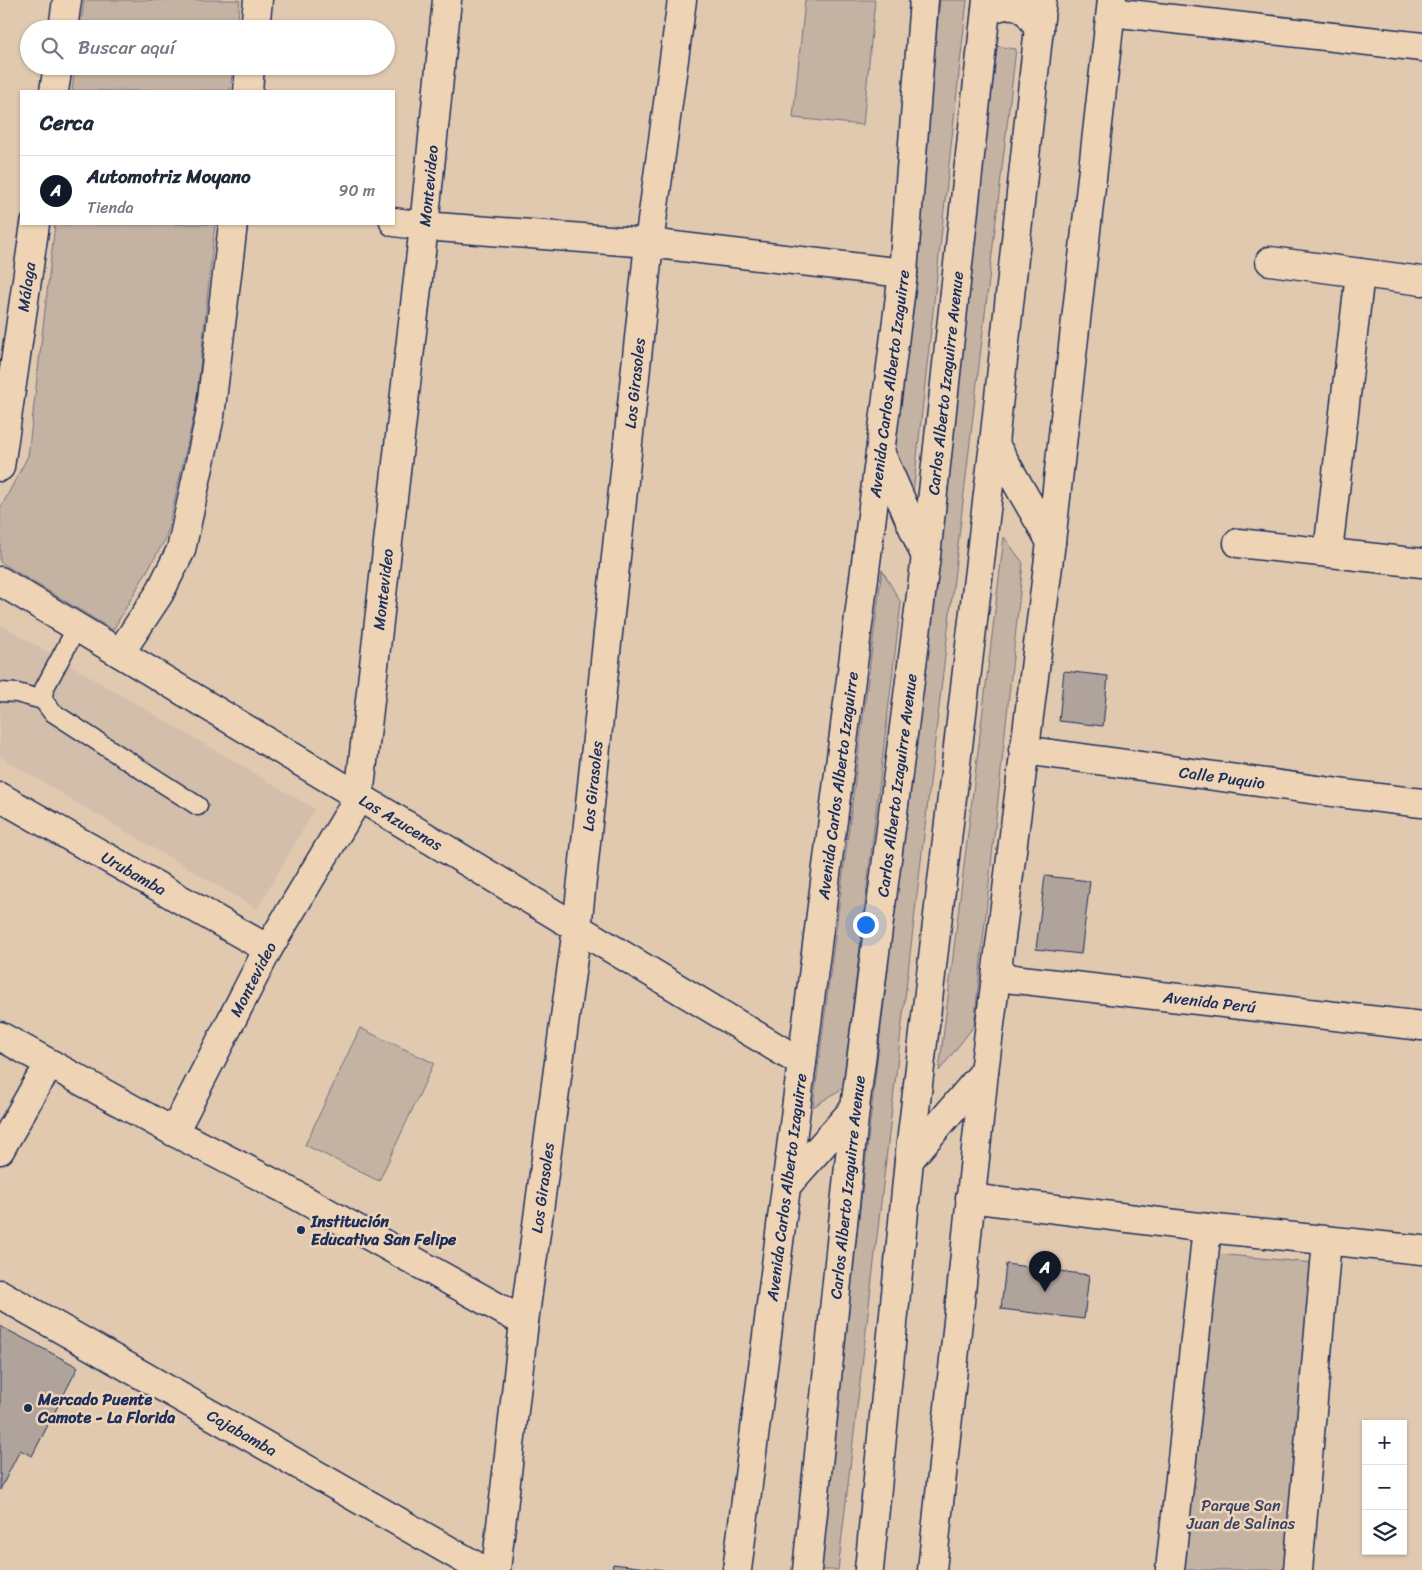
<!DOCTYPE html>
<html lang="es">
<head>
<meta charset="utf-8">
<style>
  body { margin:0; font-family:Sriracha,sans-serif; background:#f6f6f7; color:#1f2937 }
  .controls { position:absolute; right:15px; bottom:15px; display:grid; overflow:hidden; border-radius:0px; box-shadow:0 1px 4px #0004 }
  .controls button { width:45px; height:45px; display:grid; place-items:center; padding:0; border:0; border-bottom:1px solid #e0e1e3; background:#fff; color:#1f2937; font:25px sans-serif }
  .you { position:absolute; left:865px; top:924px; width:18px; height:18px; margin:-12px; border:4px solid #fff; border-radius:50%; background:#1a73e8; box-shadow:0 0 0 8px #1a73e833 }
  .badge { display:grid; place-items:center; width:32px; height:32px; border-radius:50%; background:#111827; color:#fff; font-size:16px; font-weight:700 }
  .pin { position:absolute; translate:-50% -41px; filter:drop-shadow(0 1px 2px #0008) }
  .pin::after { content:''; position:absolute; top:26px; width:18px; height:15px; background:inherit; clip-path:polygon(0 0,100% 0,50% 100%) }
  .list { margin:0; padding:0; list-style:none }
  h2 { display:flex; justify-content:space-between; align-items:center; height:65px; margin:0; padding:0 20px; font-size:21px }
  h2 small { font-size:16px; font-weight:400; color:#747a83 }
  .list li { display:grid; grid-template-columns:32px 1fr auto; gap:15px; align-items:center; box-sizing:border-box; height:70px; padding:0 20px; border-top:1px solid #e0e1e3 }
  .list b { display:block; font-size:19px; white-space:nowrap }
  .list p { margin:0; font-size:16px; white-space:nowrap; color:#747a83 }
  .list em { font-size:16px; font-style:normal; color:#747a83 }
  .icon { flex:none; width:28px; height:28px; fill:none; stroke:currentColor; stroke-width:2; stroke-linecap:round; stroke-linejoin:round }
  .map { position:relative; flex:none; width:1422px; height:1570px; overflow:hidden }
  .search { position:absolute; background:#fff; box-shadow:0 1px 4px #0004; left:20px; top:20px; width:375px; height:55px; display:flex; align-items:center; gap:12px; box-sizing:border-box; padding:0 18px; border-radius:28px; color:#747a83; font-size:19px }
  .panel { position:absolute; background:#fff; box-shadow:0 1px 4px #0004; left:20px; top:90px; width:375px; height:135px; border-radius:0px }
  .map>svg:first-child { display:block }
</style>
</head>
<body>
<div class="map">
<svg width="1422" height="1570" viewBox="0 0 1422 1570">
  <rect width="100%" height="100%" fill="#e1c9b0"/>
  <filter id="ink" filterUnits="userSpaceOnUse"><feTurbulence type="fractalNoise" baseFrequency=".02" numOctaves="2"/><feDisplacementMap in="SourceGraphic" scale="10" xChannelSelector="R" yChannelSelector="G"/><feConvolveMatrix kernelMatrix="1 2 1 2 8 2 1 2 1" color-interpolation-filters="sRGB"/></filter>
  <g filter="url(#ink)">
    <path fill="#d2beaa" d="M0 624 315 809 257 909 0 757Z"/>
    <path fill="#c4b2a3" stroke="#707080" d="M84 0H240L237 29H80Z
      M805 0H875L863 125 793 118Z
      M940 0H967L911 512 888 478Z
      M995 46 1016 49 838 1570H818Z
      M75 66H233L230 91H72Z
      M55 224H215L196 406 166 538 113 630 0 562V509L28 456Z
      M1004 537 1023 563 974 1026 939 1071Z
      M882 570 901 603 843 1088 813 1107Z
      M360 1028 434 1063 379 1181 305 1145Z
      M1217 1254 1314 1263 1286 1570H1184Z"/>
    <path fill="#b0a39c" stroke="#1b2f5e" d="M1064 671 1108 676 1103 726 1059 721Z
      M1045 876 1090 881 1081 954 1036 949Z
      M1006 1264 1089 1275 1084 1319 1001 1309Z
      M0 1326 78 1367 32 1456 20 1450 0 1490Z
      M613 1564 664 1570H612Z"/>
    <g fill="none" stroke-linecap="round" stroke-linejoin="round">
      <g stroke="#1b2f5e" stroke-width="21">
        <path id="service" d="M77 627 44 689 43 700 52 712 198 806
          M0 692 17 693 43 700"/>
      </g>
      <g stroke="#1b2f5e" stroke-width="31">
        <g id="minor">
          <path d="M1111 12 1422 47"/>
          <path d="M63 29 67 0"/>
          <path d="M255 29 258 0"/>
          <path d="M54 91 58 66"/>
          <path d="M248 91 250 66"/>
          <path d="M394 222 424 226 649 243 903 273"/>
          <path d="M1270 261 1422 281"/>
          <path id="s1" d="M0 467 35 224"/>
          <path d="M1238 543 1422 563"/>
          <path d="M1328 552 1360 273"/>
          <path id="s2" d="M0 581 802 1063"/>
          <path d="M120 653 159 594 181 550 210 416 233 224"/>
          <path id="s3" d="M1023 750 1354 795 1422 803"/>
          <path id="s4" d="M0 797 268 949"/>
          <path d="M0 1036 174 1132 285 1189 524 1322"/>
          <path id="s5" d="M174 1132 268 949 359 797 424 226 447 0"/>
          <path d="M0 1150 37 1084 51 1064"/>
          <path d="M970 1198 1207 1228 1422 1250"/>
          <path id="s6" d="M0 1294 483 1570"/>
          <path id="s7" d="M496 1570 524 1322 577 928 649 243 682 0"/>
          <path d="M1170 1570 1207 1228"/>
          <path d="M1298 1570 1327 1241"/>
        </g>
      </g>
      <g stroke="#1b2f5e" stroke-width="31">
        <g id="tertiary">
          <path id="s8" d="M997 977 1422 1026"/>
          <path id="s9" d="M737 1570 903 273 924 0"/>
          <path d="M932 1570 984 1072 1051 542 1112 0"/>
        </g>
      </g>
      <g stroke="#1b2f5e" stroke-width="31">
        <g id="primary">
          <path d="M986 11C1014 0 1025 2 1039 30"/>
          <path d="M994 443 1051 542"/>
          <path d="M881 454 925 555"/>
          <path d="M909 1160 984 1072"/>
          <path d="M787 1185 855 1108"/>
          <path id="s10" d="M807 1570 855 1108 926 556 987 0"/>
          <path d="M869 1570 909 1160 994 443 1042 0"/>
        </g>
      </g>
      <use href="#service" stroke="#eed3b5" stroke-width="18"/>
      <use href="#minor" stroke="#eed3b5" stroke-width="28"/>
      <use href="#tertiary" stroke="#eed3b5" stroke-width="28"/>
      <use href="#primary" stroke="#eed3b5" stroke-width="28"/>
    </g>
  </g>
  <g fill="#1b2f5e" stroke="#eed3b5" stroke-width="2">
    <circle cx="301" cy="1230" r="5"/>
    <circle cx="28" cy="1408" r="5"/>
  </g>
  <g text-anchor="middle" stroke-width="5" stroke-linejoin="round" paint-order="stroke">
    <g font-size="16" fill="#1b2f5e" stroke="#eed3b5">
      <text dy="6" stroke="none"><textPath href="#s5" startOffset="998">Montevideo</textPath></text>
      <text dy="6" stroke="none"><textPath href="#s1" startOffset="182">Málaga</textPath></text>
      <text dy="6" stroke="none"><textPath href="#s7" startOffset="1195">Los Girasoles</textPath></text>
      <text dy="6" stroke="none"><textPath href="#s10" startOffset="1195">Carlos Alberto Izaguirre Avenue</textPath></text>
      <text dy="6" stroke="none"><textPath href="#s9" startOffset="1196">Avenida Carlos Alberto Izaguirre</textPath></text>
      <text dy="6" stroke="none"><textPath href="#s5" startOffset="592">Montevideo</textPath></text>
      <text dy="6" stroke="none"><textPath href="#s3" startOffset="201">Calle Puquio</textPath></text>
      <text dy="6" stroke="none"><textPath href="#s7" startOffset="790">Los Girasoles</textPath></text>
      <text dy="6" stroke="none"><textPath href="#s10" startOffset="790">Carlos Alberto Izaguirre Avenue</textPath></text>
      <text dy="6" stroke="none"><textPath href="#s9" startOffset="791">Avenida Carlos Alberto Izaguirre</textPath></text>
      <text dy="6" stroke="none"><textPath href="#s2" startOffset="468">Las Azucenas</textPath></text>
      <text dy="6" stroke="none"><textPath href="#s4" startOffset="154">Urubamba</textPath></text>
      <text dy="6" stroke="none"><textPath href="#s5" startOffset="172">Montevideo</textPath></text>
      <text dy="6" stroke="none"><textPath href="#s8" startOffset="214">Avenida Perú</textPath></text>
      <text dy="6" stroke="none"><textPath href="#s7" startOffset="385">Los Girasoles</textPath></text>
      <text dy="6" stroke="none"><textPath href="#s9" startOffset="386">Avenida Carlos Alberto Izaguirre</textPath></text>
      <text dy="6" stroke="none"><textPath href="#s10" startOffset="385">Carlos Alberto Izaguirre Avenue</textPath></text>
      <text dy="6" stroke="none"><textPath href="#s6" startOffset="279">Cajabamba</textPath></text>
    </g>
    <g font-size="16" font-weight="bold" fill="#1b2f5e" stroke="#eed3b5" text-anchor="start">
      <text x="311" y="1227">Institución<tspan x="311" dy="18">Educativa San Felipe</tspan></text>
      <text x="38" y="1405">Mercado Puente<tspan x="38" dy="18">Camote - La Florida</tspan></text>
    </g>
    <g font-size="16" fill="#344368" stroke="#eed3b5">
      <text x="1241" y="1511">Parque San<tspan x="1241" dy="18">Juan de Salinas</tspan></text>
    </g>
  </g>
</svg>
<div class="controls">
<button>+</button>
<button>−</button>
<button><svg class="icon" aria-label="layers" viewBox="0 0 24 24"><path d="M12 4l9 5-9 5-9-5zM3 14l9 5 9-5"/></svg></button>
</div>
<div class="you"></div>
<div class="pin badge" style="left:1045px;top:1292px">A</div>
<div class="search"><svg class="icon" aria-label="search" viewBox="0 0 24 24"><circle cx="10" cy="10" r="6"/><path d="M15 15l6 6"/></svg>Buscar aquí</div>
<section class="panel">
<h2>Cerca<small></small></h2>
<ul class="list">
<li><span class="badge">A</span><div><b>Automotriz Moyano</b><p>Tienda</p></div><em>90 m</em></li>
</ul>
</section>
</div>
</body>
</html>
